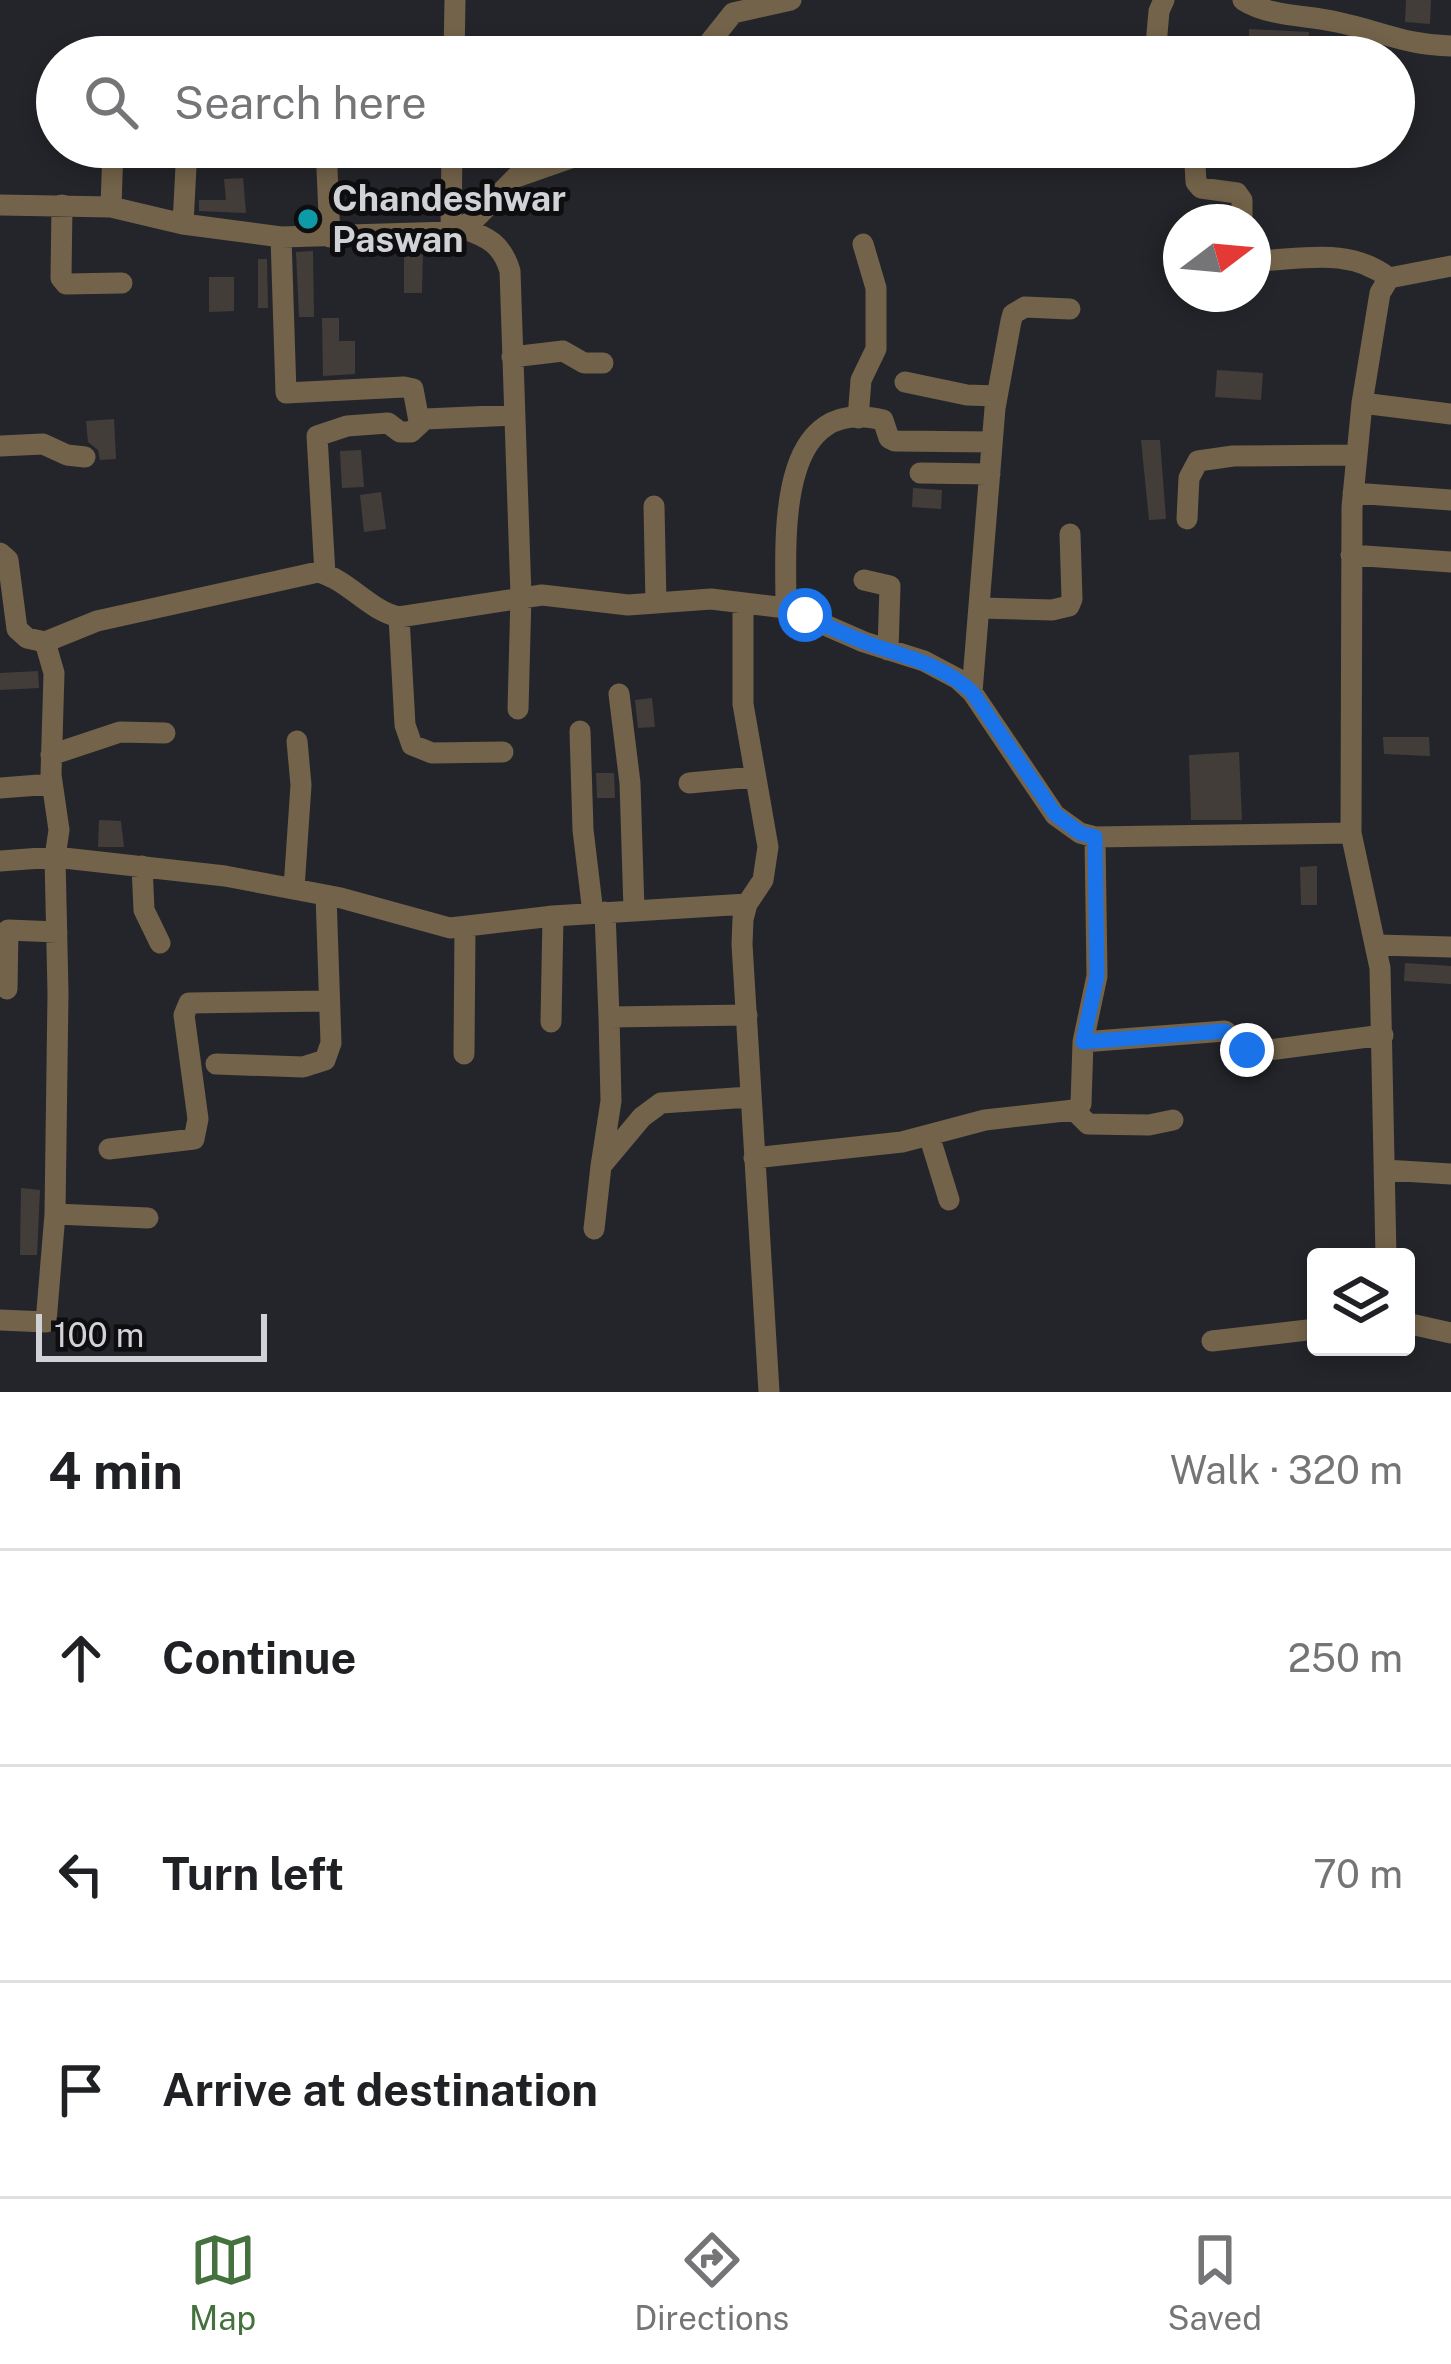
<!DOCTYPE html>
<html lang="en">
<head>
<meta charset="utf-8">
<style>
  body { margin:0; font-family:"Public Sans",sans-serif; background:#f2f2f2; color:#202124 }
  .controls { position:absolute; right:36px; bottom:36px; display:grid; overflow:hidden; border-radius:12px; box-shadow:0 6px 18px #0003 }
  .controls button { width:108px; height:108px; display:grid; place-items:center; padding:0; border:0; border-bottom:3px solid #e0e0e0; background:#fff; color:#202124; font:60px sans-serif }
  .compass { position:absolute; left:1163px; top:204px; width:108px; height:108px; border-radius:50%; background:#fff; box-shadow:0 6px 18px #0003; rotate:74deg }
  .scale { position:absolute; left:36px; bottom:30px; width:231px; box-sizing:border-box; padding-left:12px; border:6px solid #d1d2d5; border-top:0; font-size:33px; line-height:42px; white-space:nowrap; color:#d1d2d5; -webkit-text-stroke:9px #0e0e10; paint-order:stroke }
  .stop { position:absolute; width:36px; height:36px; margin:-27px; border:9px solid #1a73e8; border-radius:50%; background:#fff }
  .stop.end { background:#1a73e8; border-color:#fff; box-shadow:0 3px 12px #0008 }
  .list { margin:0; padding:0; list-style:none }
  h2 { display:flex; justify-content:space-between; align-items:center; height:156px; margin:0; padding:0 48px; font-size:51px }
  h2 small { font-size:39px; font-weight:400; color:#757577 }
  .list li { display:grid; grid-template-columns:78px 1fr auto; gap:36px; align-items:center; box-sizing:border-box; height:216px; padding:0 48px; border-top:3px solid #e0e0e0 }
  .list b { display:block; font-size:45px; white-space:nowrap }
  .list em { font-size:39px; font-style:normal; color:#757577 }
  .icon { flex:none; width:66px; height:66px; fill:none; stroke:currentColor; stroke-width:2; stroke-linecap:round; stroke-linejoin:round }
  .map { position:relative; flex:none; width:1451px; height:1392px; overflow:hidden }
  .search { position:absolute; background:#fff; box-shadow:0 6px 18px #0003; left:36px; right:36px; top:36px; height:132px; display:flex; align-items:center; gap:30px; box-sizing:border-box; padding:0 42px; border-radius:66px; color:#757577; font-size:45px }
  .sheet { height:804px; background:#fff }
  nav { display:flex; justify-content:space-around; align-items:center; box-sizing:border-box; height:168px; border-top:3px solid #e0e0e0; background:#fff; font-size:33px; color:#757577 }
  nav a { display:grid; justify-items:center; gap:6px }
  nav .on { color:#45713e }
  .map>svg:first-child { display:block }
</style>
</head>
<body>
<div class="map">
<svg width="1451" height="1392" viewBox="0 0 1451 1392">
  <rect width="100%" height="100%" fill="#24252a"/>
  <path fill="#433d3a" d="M1406 0H1431L1430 24 1405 22Z
    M1249 29 1309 32 1308 57H1286V49L1249 48Z
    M243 178 246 213 199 211V200H226L224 179Z
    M404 248H423L422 293H404Z
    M313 251 314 317H299L296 252Z
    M258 259H267L268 308H258Z
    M209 277H234V311L209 312Z
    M322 318H339V341H355V374L323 376Z
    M1217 370 1263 373 1261 400 1215 397Z
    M114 419 116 459 100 460 98 450 88 442 86 421Z
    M1141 440H1160L1166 519 1149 520Z
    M361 450 364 487 342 488 340 451Z
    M913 488 942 490 941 509 912 507Z
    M381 492 386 529 364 532 360 495Z
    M38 671 39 688 0 690V673Z
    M652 698 655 727 638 728 635 700Z
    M1383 737H1429L1430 756 1384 754Z
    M1239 752 1242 820H1191L1189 755Z
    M596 773H614L615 798H597Z
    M99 820 121 821 124 847H98Z
    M1317 866V905H1301L1300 867Z
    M1405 963 1451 966V984L1404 981Z
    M21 1188 40 1190 37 1255H20Z"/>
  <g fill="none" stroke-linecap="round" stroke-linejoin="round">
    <path stroke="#73634a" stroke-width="21" d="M1243 0C1270 17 1307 15 1337 22 1380 31 1405 45 1451 46
      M454 57 455 0
      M698 57 733 13 791 0
      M1155 57 1159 11 1164 0
      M326 147 330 237
      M1194 147 1196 182 1201 188 1237 193 1242 200V222
      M0 205 111 207 183 224 281 237 451 232 473 221 516 177 582 154 590 147
      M62 205 61 278 66 284 122 283
      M111 207 113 147
      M183 224 187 147
      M462 228C488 237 502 244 510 271L521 596 518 709
      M451 232 452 147
      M281 237 286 393 404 387 413 389 419 421
      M1253 261C1301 260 1348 246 1389 278
      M512 357 563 351 584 363H603
      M905 382 967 395 997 396
      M1362 403 1451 414
      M858 418 861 380 876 349V288L863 244
      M0 446 43 444 67 455 85 457
      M920 473 990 474
      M1353 493 1451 500
      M654 506 656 603
      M1187 519 1189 478 1198 461 1233 456 1355 455
      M0 553 8 560 17 629 27 638 45 642 54 673 51 775 59 830 55 857 58 993 55 1214
      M1351 555 1451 562
      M325 574 317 436 347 426 388 423 400 432H411L425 419 515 415
      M864 580 890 586 888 650
      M743 603V704L768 847 763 880 747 904 743 919 742 944 769 1392
      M786 608C786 543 774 393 883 420L889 438 895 441 992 442
      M981 608 1052 610 1069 606 1072 599 1070 534
      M399 617 405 725 412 745 432 753 503 752
      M45 642 97 621 318 572C349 580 368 610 399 617L542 595 628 605 711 599 786 608 864 642 924 661 958 679 972 692 1055 815 1080 833 1095 837 1351 833
      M972 692 995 408 1011 321 1013 314 1025 307 1070 309
      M619 694 630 783 634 910
      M580 731 583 830 593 913
      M51 755 120 732 165 733
      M689 783 754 777
      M0 788 52 784
      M0 861 55 857 225 876 341 898 450 928 553 916 747 904
      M142 866 144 910 160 943
      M294 888 301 785 297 741
      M605 912 609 1017 747 1015
      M1377 945 1451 947
      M7 989 8 930 57 932
      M609 1017 611 1101 601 1166 642 1117 661 1103 750 1097
      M551 1022 553 916
      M1083 1042 1225 1031 1247 1050 1262 1051 1383 1035
      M464 1054 465 928
      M216 1064 303 1067 325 1060 331 1043 326 895
      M1074 1110 1088 1124 1149 1125 1173 1120
      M929 1135 949 1200
      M109 1149 194 1139 198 1119 184 1015 189 1003 329 1001
      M754 1158 902 1142 985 1120 1074 1110 1081 1104 1083 1042 1097 976 1095 837
      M1385 1170 1451 1174
      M594 1229 601 1166
      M1386 1257 1380 968 1351 833 1352 507 1362 403 1380 293 1389 278 1451 266
      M0 1320 46 1322 55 1214 148 1218
      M1406 1323 1451 1333
      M1212 1341 1316 1329"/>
  </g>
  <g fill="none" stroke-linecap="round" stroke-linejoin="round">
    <path stroke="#1a73e8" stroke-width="15" d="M805 615C825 625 845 635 867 643 905 657 941 664 972 692L1055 814 1080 833 1095 837 1097 976 1083 1042 1225 1031 1247 1050"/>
  </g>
  <circle fill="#0f9aa8" stroke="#0e0e10" stroke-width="4.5" cx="308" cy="219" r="12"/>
  <g text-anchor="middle" stroke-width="10" stroke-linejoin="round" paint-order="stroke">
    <g font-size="36" font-weight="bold" fill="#d1d2d5" stroke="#0e0e10" text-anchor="start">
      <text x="332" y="211">Chandeshwar<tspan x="332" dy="41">Paswan</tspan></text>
    </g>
  </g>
</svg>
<div class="controls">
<button><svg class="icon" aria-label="layers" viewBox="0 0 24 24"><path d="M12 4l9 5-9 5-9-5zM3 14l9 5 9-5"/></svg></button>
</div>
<svg class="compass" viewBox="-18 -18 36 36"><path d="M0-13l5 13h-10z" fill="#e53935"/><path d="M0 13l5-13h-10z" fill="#757577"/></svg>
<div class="scale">100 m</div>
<div class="stop" style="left:805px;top:615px"></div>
<div class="stop end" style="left:1247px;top:1050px"></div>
<div class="search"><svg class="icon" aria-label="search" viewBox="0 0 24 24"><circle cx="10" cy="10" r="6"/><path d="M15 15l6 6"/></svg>Search here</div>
</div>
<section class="sheet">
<h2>4 min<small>Walk · 320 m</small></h2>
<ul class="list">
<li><svg class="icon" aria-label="ahead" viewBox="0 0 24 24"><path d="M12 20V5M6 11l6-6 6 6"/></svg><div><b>Continue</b></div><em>250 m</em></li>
<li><svg class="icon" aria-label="left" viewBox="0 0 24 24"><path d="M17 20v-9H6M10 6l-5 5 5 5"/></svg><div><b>Turn left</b></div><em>70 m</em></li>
<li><svg class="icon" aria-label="arrive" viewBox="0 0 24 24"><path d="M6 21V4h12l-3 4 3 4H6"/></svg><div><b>Arrive at destination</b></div></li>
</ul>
</section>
<nav>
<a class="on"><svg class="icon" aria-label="map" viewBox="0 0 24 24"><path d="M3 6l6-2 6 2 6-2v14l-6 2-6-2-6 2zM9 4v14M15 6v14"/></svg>Map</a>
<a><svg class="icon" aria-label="directions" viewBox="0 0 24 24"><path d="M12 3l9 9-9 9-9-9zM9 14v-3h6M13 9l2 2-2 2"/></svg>Directions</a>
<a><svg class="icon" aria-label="saved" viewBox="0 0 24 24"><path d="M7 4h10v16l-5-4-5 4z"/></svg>Saved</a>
</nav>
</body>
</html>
